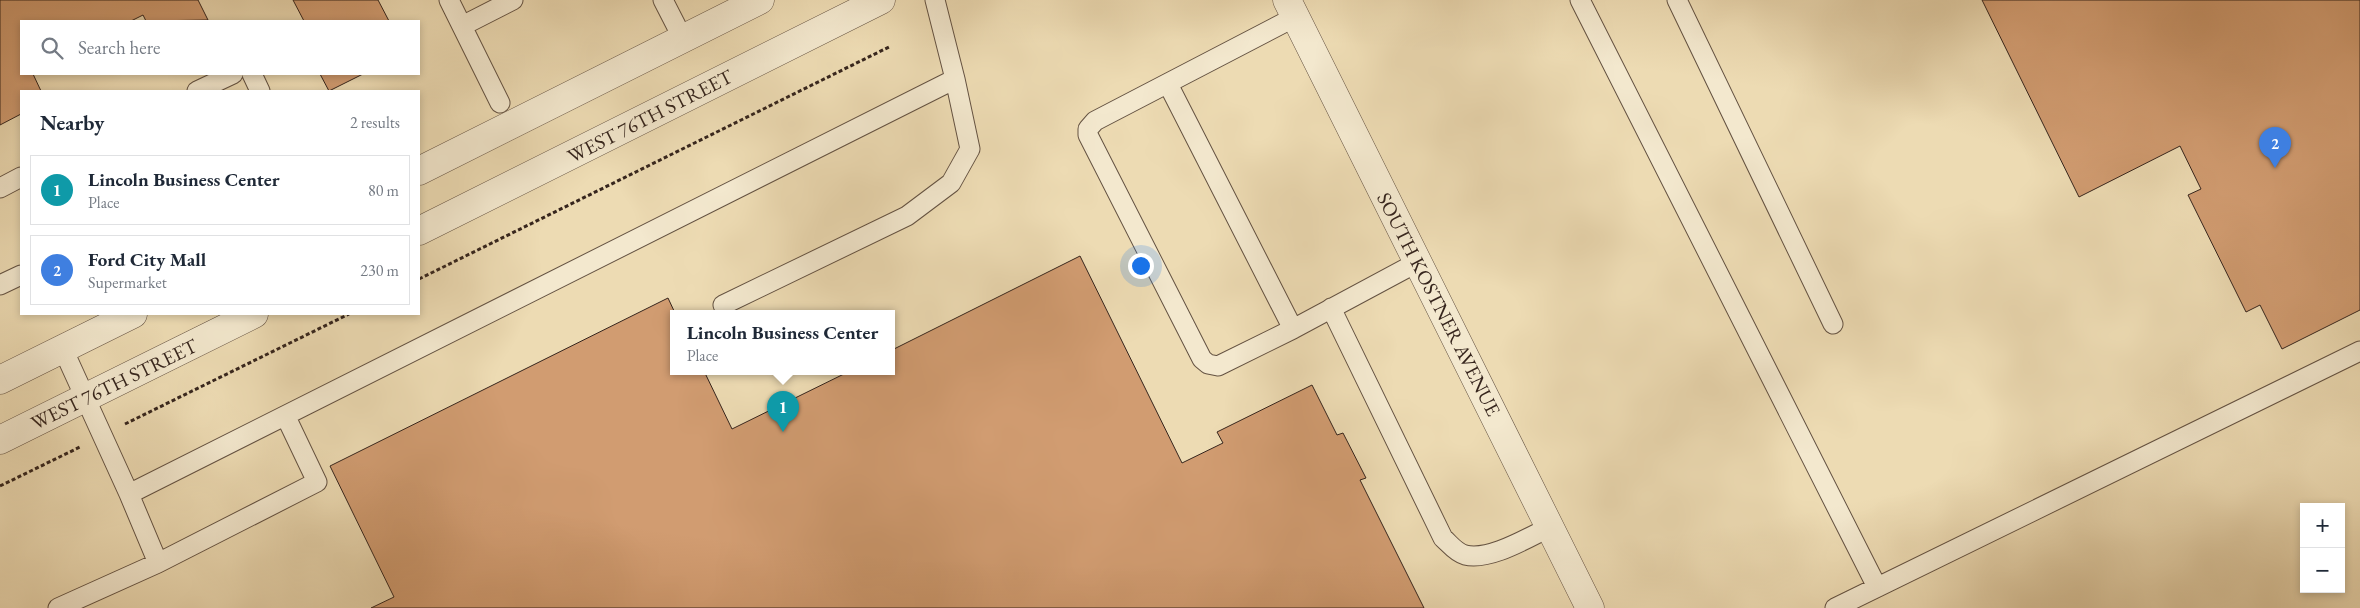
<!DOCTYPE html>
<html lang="en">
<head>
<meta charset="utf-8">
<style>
  body { margin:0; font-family:"EB Garamond",serif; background:#f2f2f3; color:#1f2937 }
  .controls { position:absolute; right:15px; bottom:15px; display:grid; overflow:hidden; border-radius:0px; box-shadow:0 2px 8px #0003 }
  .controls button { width:45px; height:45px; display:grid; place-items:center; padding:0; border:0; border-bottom:1px solid #e0e1e3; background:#fff; color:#1f2937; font:25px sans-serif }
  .you { position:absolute; left:1140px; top:265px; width:18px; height:18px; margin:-12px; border:4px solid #fff; border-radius:50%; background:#1a73e8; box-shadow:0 0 0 8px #1a73e833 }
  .badge { display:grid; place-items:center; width:32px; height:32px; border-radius:50%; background:#8f2418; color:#fff; font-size:16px; font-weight:700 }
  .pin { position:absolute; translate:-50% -41px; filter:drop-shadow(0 1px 2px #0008) }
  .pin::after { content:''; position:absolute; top:26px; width:18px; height:15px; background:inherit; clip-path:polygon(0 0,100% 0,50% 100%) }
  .popup { position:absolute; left:670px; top:310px; width:225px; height:65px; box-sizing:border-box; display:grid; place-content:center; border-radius:0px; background:#fff; filter:drop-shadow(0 1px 4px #0005); font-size:16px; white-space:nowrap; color:#747a83 }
  .popup b { font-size:19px; color:#1f2937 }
  .popup::after { content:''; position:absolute; left:50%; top:100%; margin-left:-10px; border:10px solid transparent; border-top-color:#fff }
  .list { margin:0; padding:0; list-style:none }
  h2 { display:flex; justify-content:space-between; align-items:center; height:65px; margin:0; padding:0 20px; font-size:21px }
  h2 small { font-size:16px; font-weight:400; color:#747a83 }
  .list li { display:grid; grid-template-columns:32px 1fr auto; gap:15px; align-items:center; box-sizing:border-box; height:70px; margin:0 10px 10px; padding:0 10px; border:1px solid #e0e1e3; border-radius:0px }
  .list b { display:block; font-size:19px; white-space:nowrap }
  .list p { margin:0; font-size:16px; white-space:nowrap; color:#747a83 }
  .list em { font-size:16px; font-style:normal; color:#747a83 }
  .icon { flex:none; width:28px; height:28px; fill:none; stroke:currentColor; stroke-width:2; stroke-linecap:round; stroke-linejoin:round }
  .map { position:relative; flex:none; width:2360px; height:608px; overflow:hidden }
  .search { position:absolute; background:#fff; box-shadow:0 2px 8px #0003; left:20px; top:20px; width:400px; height:55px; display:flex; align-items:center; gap:12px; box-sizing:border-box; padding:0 18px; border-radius:0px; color:#747a83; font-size:19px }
  .panel { position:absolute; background:#fff; box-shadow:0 2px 8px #0003; left:20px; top:90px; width:400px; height:225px; border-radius:0px }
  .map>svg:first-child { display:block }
</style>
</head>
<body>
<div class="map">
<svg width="2360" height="608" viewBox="0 0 2360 608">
  <rect width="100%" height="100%" fill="#eddbb3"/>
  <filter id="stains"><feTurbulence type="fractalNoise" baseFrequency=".004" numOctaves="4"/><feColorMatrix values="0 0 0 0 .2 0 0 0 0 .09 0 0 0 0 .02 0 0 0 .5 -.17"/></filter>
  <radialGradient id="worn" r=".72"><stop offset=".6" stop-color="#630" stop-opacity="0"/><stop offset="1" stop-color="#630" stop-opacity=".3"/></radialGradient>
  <path fill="#d19c71" stroke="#36251d" d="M0 0H198L208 20 146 21 143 15 131 21H21V74H33L41 91H21V114L0 125Z
    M293 0H378L389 21H304Z
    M1982 0H2360V310L2282 349 2260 305 2246 312 2188 195 2201 189 2180 146 2079 197Z
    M320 74H363L329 91Z
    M1080 256 1182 463 1223 443 1217 432 1312 385 1337 435 1343 433 1366 478 1360 480 1424 608H371L394 597 330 466 668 298 675 313 674 371H704L732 429 850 371H892V350Z"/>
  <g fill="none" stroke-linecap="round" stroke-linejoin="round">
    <g stroke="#645242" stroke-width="21">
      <path id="lane" d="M449 0 500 103
        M663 0 683 39
        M1580 0 1877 587
        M1677 0 1833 324
        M1295 17 1095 121 1088 129V135L1202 359 1208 364 1218 366 1293 329 1418 262
        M462 26 513 0
        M252 74 260 91
        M1168 84 1293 329
        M197 91 233 74
        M0 188 21 177
        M0 285 21 275
        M723 305 907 216 951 183 970 149 955 79
        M1331 308 1443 538C1450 544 1455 552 1465 555 1490 561 1527 538 1550 527
        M63 349 129 494 955 79 935 0
        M158 563 317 482 286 417
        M58 608 158 563 129 494
        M1835 608 2360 351"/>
    </g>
    <g stroke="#645242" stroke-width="29">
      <path id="street" d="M1287 0 1590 608
        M419 171 760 0
        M419 231 881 0
        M0 380 133 314
        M0 440 254 314"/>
    </g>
    <path stroke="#36251d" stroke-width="3" stroke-dasharray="4 2.5" stroke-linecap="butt" d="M419 279 891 46
      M125 424 349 314
      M0 486 80 447"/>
    <use href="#lane" stroke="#f3e8ce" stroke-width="19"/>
    <use href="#street" stroke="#f3e8ce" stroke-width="28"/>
  </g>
  <g text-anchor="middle" stroke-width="4" stroke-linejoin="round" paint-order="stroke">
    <g font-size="20" fill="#36251d" stroke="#f3e8ce">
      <text transform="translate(650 116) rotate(-27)" y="7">WEST 76TH STREET</text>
      <text transform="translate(1439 304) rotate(63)" y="7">SOUTH KOSTNER AVENUE</text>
      <text transform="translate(114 384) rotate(-26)" y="7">WEST 76TH STREET</text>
    </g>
  </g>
  <rect width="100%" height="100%" filter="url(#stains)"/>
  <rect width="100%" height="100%" fill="url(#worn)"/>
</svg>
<div class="controls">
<button>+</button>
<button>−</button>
</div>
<div class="you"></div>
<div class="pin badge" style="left:783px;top:432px;background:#0f9aa8">1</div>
<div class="popup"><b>Lincoln Business Center</b>Place</div>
<div class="pin badge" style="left:2275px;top:168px;background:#3f7fe0">2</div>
<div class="search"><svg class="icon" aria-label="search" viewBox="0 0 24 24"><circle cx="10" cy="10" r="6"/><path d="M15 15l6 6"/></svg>Search here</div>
<section class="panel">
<h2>Nearby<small>2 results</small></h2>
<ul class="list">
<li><span class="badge" style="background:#0f9aa8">1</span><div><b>Lincoln Business Center</b><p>Place</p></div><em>80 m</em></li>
<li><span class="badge" style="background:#3f7fe0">2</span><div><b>Ford City Mall</b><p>Supermarket</p></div><em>230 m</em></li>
</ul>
</section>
</div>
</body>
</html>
